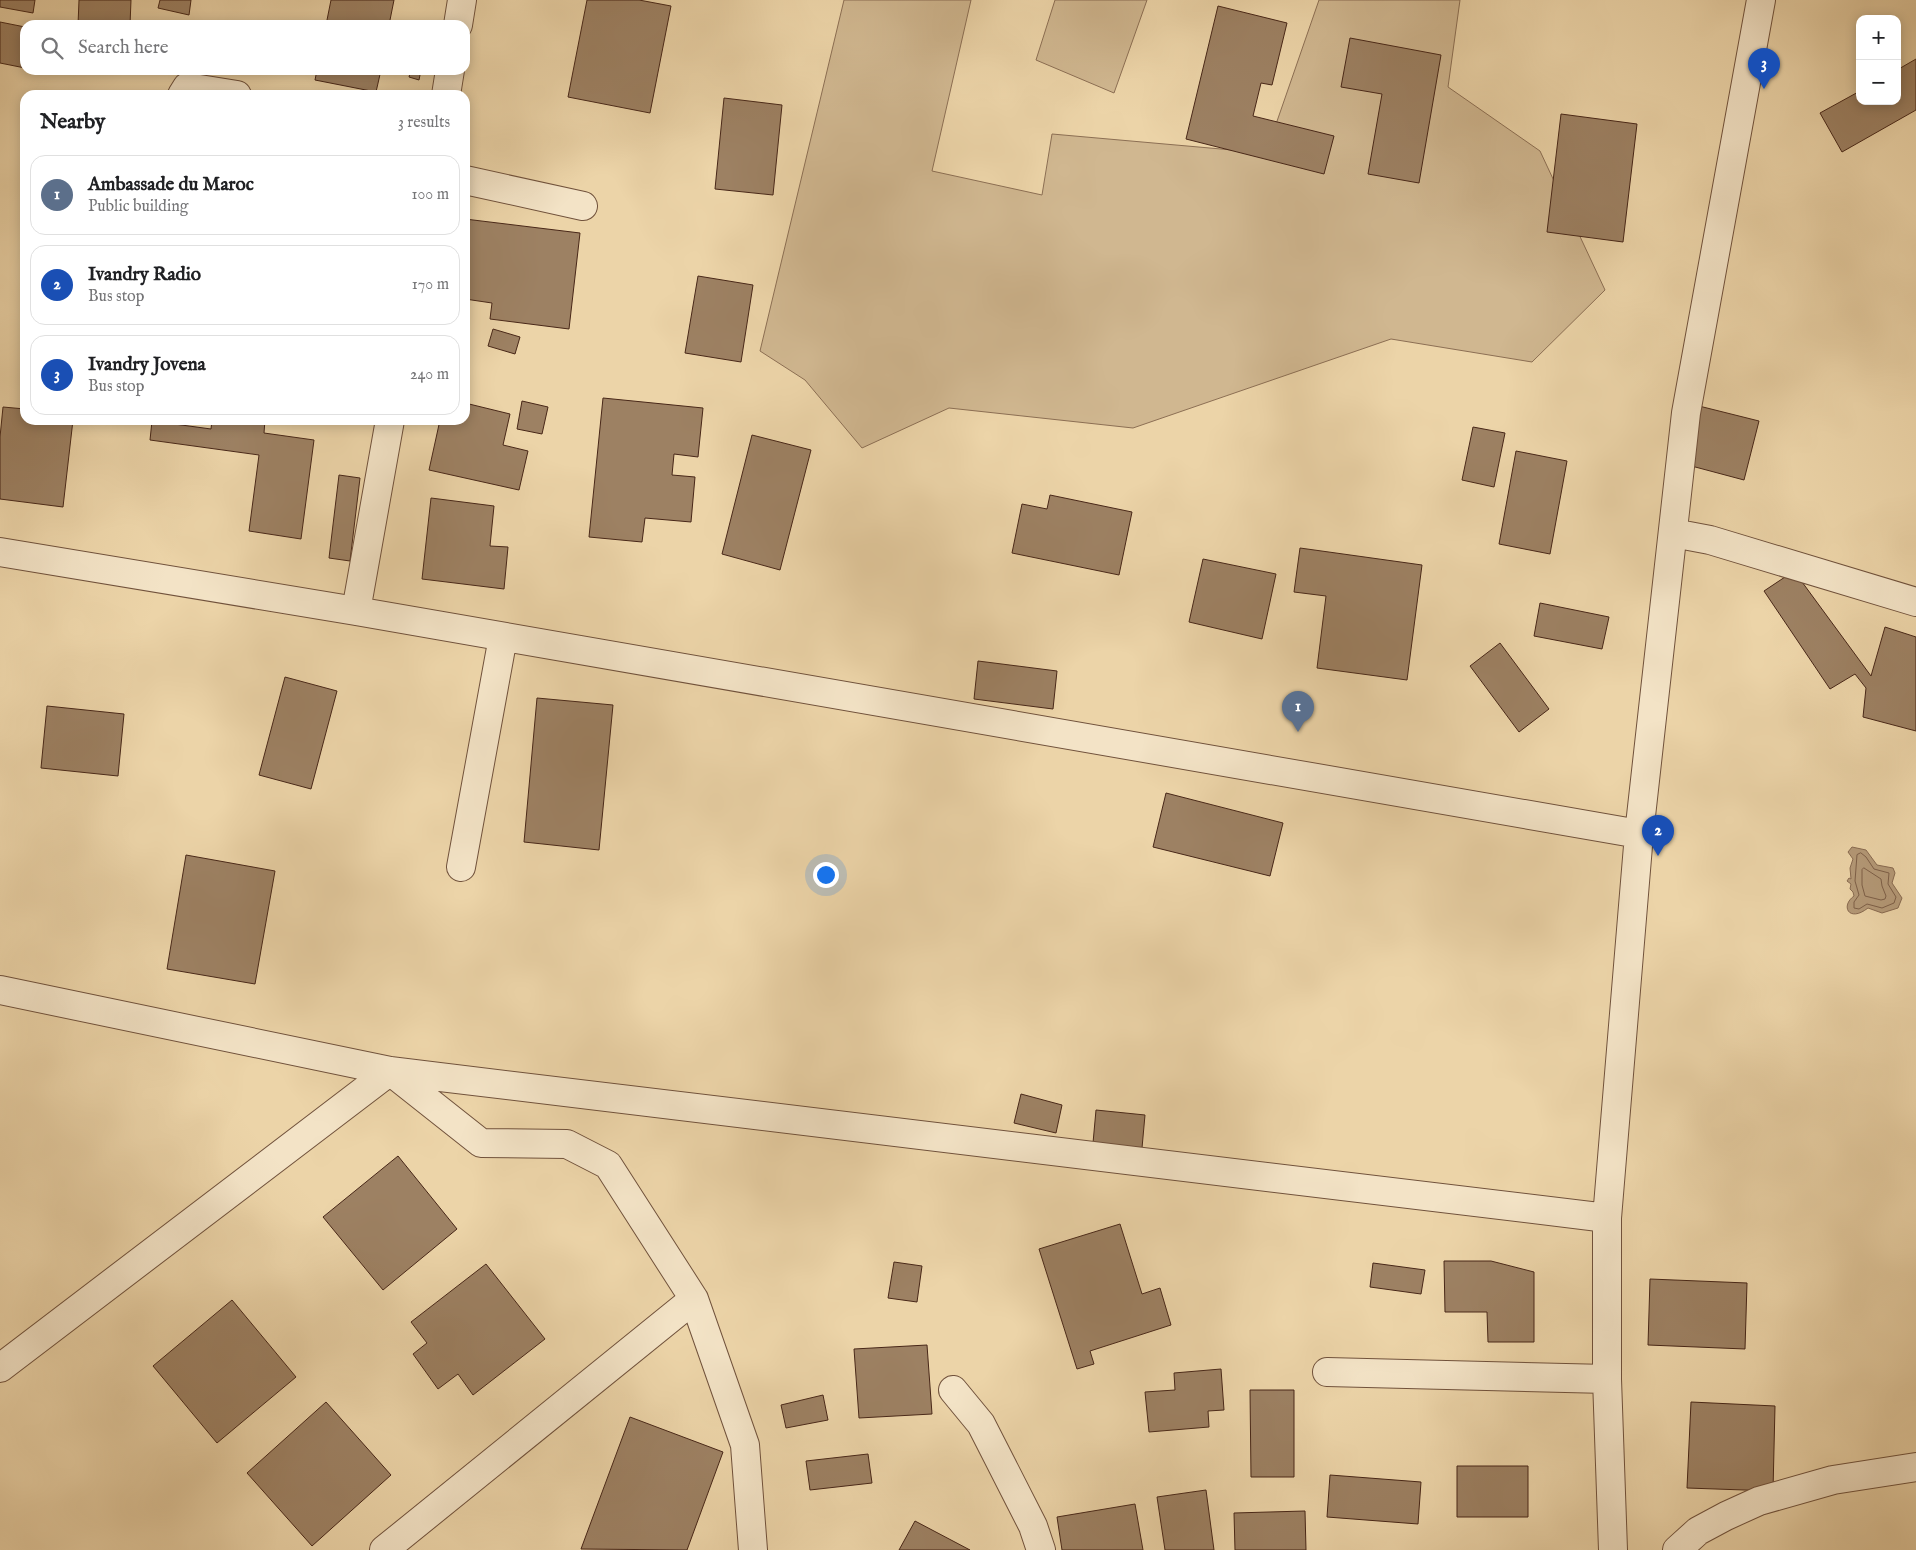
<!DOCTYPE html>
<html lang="en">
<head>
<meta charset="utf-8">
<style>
  body { margin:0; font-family:"IM FELL English",serif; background:#f6f6f6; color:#202124 }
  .controls { position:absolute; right:15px; top:15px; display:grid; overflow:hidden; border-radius:10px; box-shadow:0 2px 12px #0003 }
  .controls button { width:45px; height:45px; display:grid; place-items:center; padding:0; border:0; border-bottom:1px solid #e0e0e0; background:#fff; color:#202124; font:25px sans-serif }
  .you { position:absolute; left:825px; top:874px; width:18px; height:18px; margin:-12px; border:4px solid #fff; border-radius:50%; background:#1a73e8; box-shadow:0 0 0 8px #1a73e833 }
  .badge { display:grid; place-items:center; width:32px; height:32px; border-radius:50%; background:#8f2418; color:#fff; font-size:16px; font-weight:700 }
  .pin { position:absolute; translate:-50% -41px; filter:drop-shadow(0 1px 2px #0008) }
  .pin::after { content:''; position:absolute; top:26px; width:18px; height:15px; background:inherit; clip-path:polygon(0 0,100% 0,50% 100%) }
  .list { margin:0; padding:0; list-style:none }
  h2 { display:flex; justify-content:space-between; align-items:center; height:65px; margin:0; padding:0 20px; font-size:21px }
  h2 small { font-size:16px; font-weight:400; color:#757577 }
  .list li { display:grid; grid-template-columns:32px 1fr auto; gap:15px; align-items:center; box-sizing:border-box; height:80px; margin:0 10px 10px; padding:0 10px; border:1px solid #e0e0e0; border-radius:15px }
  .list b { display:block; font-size:19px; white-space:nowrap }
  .list p { margin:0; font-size:16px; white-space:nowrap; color:#757577 }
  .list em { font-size:16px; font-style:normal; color:#757577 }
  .icon { flex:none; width:28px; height:28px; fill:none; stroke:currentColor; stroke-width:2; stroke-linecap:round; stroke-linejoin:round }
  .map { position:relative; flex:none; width:1916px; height:1550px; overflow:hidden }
  .search { position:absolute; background:#fff; box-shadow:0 2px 12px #0003; left:20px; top:20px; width:450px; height:55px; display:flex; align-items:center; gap:12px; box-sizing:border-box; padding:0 18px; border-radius:15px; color:#757577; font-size:19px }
  .panel { position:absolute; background:#fff; box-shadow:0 2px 12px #0003; left:20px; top:90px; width:450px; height:335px; border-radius:15px }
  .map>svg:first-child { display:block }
</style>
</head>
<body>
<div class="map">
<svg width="1916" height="1550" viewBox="0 0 1916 1550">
  <rect width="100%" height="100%" fill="#ecd4a8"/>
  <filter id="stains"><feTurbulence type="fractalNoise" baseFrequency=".004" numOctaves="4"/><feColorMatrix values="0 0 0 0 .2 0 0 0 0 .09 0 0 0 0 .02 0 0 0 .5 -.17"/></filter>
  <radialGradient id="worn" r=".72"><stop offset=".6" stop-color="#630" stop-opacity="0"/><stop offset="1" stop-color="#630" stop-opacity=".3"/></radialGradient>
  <path fill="#d0b790" stroke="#8c6f54" d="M844 0H971L932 171 1042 195 1052 134 1266 153 1319 0H1460L1448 87 1540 151 1605 290 1532 362 1391 339 1133 428 949 408 862 448 805 380 760 351Z
    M1055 0H1147L1114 93 1036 60Z"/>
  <path fill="#b49977" stroke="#896b51" d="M1852 847 1866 850 1877 865 1893 868 1895 873 1892 883 1902 898 1898 908 1882 913 1868 908C1849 923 1840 906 1854 896L1853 892 1850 889 1851 884 1847 881 1849 878 1851 879 1850 868 1853 859 1848 852Z"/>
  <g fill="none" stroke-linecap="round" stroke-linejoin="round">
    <path stroke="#7e6048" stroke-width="1" d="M1861 853 1866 857 1874 869 1889 873 1888 884 1896 897 1894 903 1882 908 1867 904 1859 909 1854 908V902L1859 895 1855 881 1857 855Z
      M1864 868 1881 879 1882 886 1886 896 1885 899 1881 900 1865 896 1862 885V870Z"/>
  </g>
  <path fill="#9d8163" stroke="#482718" d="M0 0H35L33 13 0 7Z
    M79 0H131L130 25H78Z
    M160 0H191L189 15 158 8Z
    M331 0H394L389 25H326Z
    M587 0H639L671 6 650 113 568 97Z
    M1218 6 1287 23 1272 85 1261 83 1253 116 1334 136 1324 174 1186 139Z
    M0 22 25 27V68L0 63Z
    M1350 38 1441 55 1419 183 1368 174 1382 94 1341 87Z
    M1916 59V110L1842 152 1820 113 1860 91V101H1897V70Z
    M317 70H381L376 92 315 80Z
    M411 70H421L419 80 409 77Z
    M724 98 782 105 773 195 715 189Z
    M1561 114 1637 124 1623 242 1547 232Z
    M465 219 580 233 569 329 490 319 492 303 465 299Z
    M698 276 753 285 741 362 685 353Z
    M493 329 520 337 515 354 488 346Z
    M603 398 703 408 698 457 674 454 672 475 695 477 691 522 645 518 642 542 589 537Z
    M522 401 548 407 542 434 517 429Z
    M465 403 510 414 503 445 528 451 519 490 429 470 440 420H465Z
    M1699 406 1759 421 1744 480 1684 464Z
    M3 407 25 409V420H73L63 507 0 499V437Z
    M212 420H265L264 433 314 440 301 539 249 531 259 455 150 440 152 421 211 429Z
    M1473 427 1505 433 1494 487 1462 480Z
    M752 435 811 450 780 570 722 554Z
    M1516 451 1567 461 1550 554 1499 544Z
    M339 475 360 478 350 561 329 558Z
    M1050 495 1132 512 1119 575 1012 553 1022 504 1047 509Z
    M431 498 494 506 490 546 508 547 504 589 422 579Z
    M1300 548 1422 565 1407 680 1317 668 1326 596 1294 592Z
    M1203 559 1276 574 1262 639 1189 622Z
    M1794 571 1871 676 1885 627 1916 637V731L1863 717 1866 688 1855 674 1830 689 1764 591Z
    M1540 603 1609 617 1602 649 1534 636Z
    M1500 643 1549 709 1519 732 1470 666Z
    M978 661 1057 671 1053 709 974 699Z
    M285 677 337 691 311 789 259 775Z
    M537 698 613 705 599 850 524 842Z
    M47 706 124 714 118 776 41 768Z
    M1166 793 1283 823 1270 876 1153 847Z
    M186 855 275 871 255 984 167 969Z
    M1021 1094 1062 1105 1056 1133 1014 1123Z
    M1096 1110 1145 1115 1142 1148 1093 1143Z
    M398 1156 457 1229 383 1290 323 1217Z
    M1120 1224 1142 1294 1160 1288 1171 1325 1090 1351 1094 1364 1077 1369 1039 1249Z
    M1444 1261H1491L1534 1272V1342H1488L1487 1312H1445Z
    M894 1262 922 1266 917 1302 888 1298Z
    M1373 1263 1425 1270 1421 1294 1370 1287Z
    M486 1264 545 1339 473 1395 458 1374 438 1389 413 1354 427 1343 411 1322Z
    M1650 1279 1747 1283 1745 1349 1648 1345Z
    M232 1300 296 1377 217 1443 153 1366Z
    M927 1345 932 1414 859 1418 854 1349Z
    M1221 1369 1224 1410 1208 1411 1209 1427 1149 1432 1145 1392 1175 1390 1174 1373Z
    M1250 1390H1294V1477H1251Z
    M823 1395 828 1420 786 1428 781 1405Z
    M326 1402 391 1475 312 1546 247 1473Z
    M1691 1402 1775 1406 1773 1491 1687 1488Z
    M630 1417 723 1452 687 1550 581 1549Z
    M868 1454 872 1483 810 1490 806 1461Z
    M1457 1466H1528V1517H1457Z
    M1330 1475 1421 1482 1418 1524 1327 1517Z
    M1206 1490 1214 1550H1165L1157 1497Z
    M1135 1504 1143 1550H1062L1057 1517Z
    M1305 1511 1306 1550H1235L1234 1513Z
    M915 1521 970 1550H899Z"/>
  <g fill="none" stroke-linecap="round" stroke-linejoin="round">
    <g stroke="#71523c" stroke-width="30">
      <path id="minor" d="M458 25 462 0
        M182 95 187 87 237 95
        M446 95 450 70
        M465 180 583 206
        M1673 533 1710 540 1916 602
        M0 552 356 611 1639 834
        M356 611 390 420
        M461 867 503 637
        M0 990 390 1071 1607 1218
        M0 1368 390 1071 481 1143 567 1144 608 1165 694 1299 745 1445 753 1550
        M1327 1372 1607 1379
        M953 1390 981 1424 1033 1526 1041 1550
        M384 1550 694 1299
        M1613 1550 1607 1379V1218L1639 834 1686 413 1761 0
        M1677 1550 1698 1531 1726 1516 1759 1501 1833 1480 1916 1467"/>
    </g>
    <use href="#minor" stroke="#f3e3c6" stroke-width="28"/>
  </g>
  <rect width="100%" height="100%" filter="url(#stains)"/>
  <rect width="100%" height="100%" fill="url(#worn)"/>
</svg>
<div class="controls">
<button>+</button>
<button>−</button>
</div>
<div class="you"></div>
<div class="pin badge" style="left:1298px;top:732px;background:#5c6f8a">1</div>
<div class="pin badge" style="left:1658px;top:856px;background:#1a4fb4">2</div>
<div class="pin badge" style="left:1764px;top:89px;background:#1a4fb4">3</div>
<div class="search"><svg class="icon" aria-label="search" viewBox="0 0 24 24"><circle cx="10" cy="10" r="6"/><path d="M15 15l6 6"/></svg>Search here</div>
<section class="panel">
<h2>Nearby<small>3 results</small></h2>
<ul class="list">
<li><span class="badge" style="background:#5c6f8a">1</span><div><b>Ambassade du Maroc</b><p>Public building</p></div><em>100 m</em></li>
<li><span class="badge" style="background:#1a4fb4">2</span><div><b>Ivandry Radio</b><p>Bus stop</p></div><em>170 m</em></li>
<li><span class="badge" style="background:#1a4fb4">3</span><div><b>Ivandry Jovena</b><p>Bus stop</p></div><em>240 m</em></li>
</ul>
</section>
</div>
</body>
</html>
